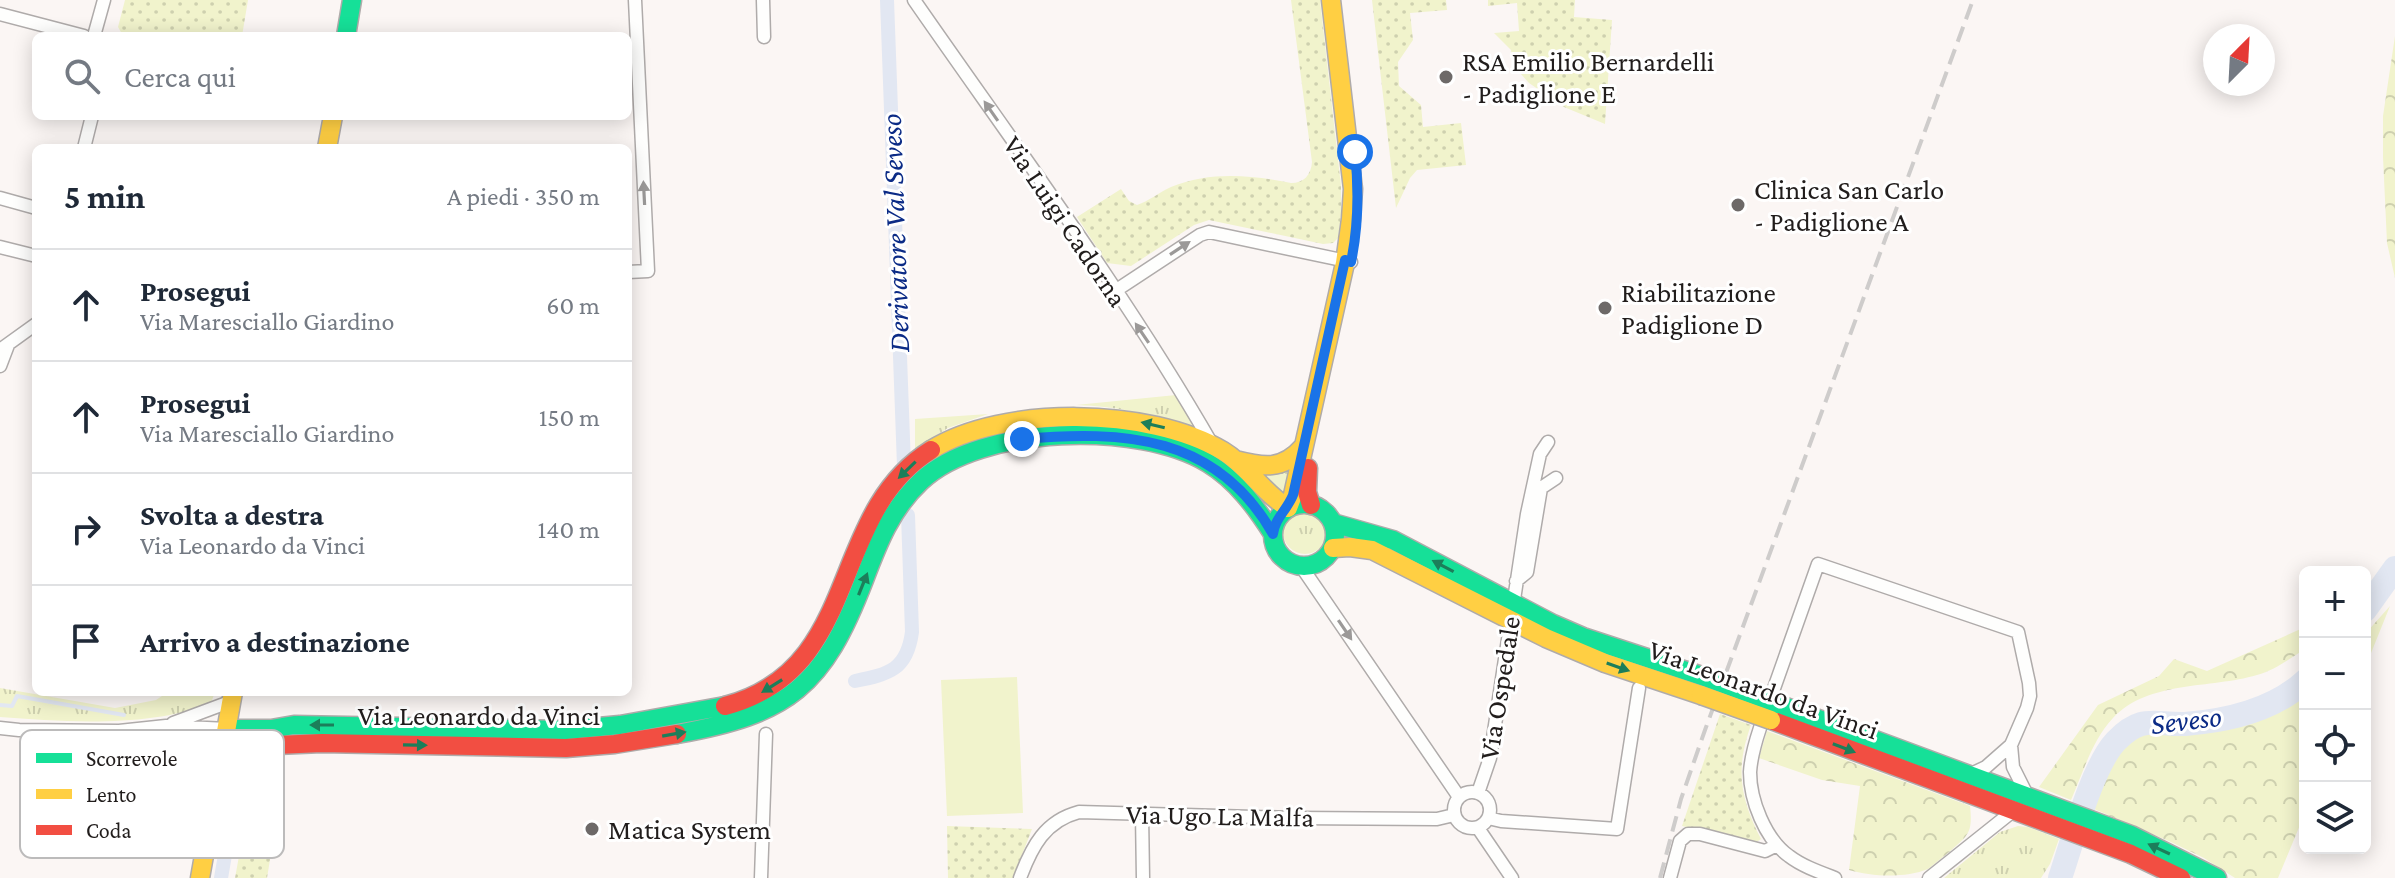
<!DOCTYPE html>
<html lang="it">
<head>
<meta charset="utf-8">
<style>
  body { margin:0; font-family:"Crimson Pro",serif; background:#f6f6f7; color:#1f2937 }
  .controls { position:absolute; right:24px; bottom:24px; display:grid; overflow:hidden; border-radius:12px; box-shadow:0 4px 20px #0003 }
  .controls button { width:72px; height:72px; display:grid; place-items:center; padding:0; border:0; border-bottom:2px solid #e0e1e3; background:#fff; color:#1f2937; font:40px sans-serif }
  .compass { position:absolute; left:2203px; top:24px; width:72px; height:72px; border-radius:50%; background:#fff; box-shadow:0 4px 20px #0003; rotate:24deg }
  .stop { position:absolute; width:24px; height:24px; margin:-18px; border:6px solid #1a73e8; border-radius:50%; background:#fff }
  .stop.end { background:#1a73e8; border-color:#fff; box-shadow:0 2px 8px #0008 }
  .list { margin:0; padding:0; list-style:none }
  h2 { display:flex; justify-content:space-between; align-items:center; height:104px; margin:0; padding:0 32px; font-size:34px }
  h2 small { font-size:26px; font-weight:400; color:#747a83 }
  .list li { display:grid; grid-template-columns:52px 1fr auto; gap:24px; align-items:center; box-sizing:border-box; height:112px; padding:0 32px; border-top:2px solid #e0e1e3 }
  .list b { display:block; font-size:30px; white-space:nowrap }
  .list p { margin:0; font-size:26px; white-space:nowrap; color:#747a83 }
  .list em { font-size:26px; font-style:normal; color:#747a83 }
  .icon { flex:none; width:44px; height:44px; fill:none; stroke:currentColor; stroke-width:2; stroke-linecap:round; stroke-linejoin:round }
  .map { position:relative; flex:none; width:2395px; height:878px; overflow:hidden }
  .search { position:absolute; background:#fff; box-shadow:0 4px 20px #0003; left:32px; top:32px; width:600px; height:88px; display:flex; align-items:center; gap:20px; box-sizing:border-box; padding:0 28px; border-radius:12px; color:#747a83; font-size:30px }
  .panel { position:absolute; background:#fff; box-shadow:0 4px 20px #0003; left:32px; top:144px; width:600px; height:552px; border-radius:12px }
  .map>svg:first-child { display:block }
</style>
</head>
<body>
<div class="map">
<svg width="2395" height="878" viewBox="0 0 2395 878">
  <defs>
    <pattern id="grass-tufts" width="24" height="20" patternUnits="userSpaceOnUse" patternTransform="scale(2)"><rect width="24" height="20" fill="#f1f3cc"/><path d="M3 7l-1-3M5 7V3M7 7l1-3M15 17l-1-3M17 17v-4M19 17l1-3" fill="none" stroke="#ced0af"/></pattern>
    <pattern id="forest-crowns" width="20" height="18" patternUnits="userSpaceOnUse" patternTransform="scale(2)"><rect width="20" height="18" fill="#f1f3cc"/><path d="M2 6a3 3 0 1 1 6 0M12 15a3 3 0 1 1 6 0" fill="none" stroke="#ced0af"/></pattern>
    <pattern id="park-dots" width="8" height="8" patternUnits="userSpaceOnUse" patternTransform="scale(2)"><rect width="8" height="8" fill="#f1f3cc"/><path d="M2 2h.1M6 6h.1" fill="none" stroke="#ced0af" stroke-width="1.8" stroke-linecap="round"/></pattern>
  </defs>
  <rect width="100%" height="100%" fill="#fbf6f4"/>
  <path fill="url(#grass-tufts)" d="M1176 395 1195 425 1193 429C1154 415 1118 406 1076 405Z
    M988 414 948 428 915 449V419Z
    M1297 460 1289 498 1277 493 1253 469Z
    M1283 532a22 22 0 1 1 44 0a22 22 0 1 1-44 0Z
    M0 688 115 708 156 700 168 692H215L211 703C150 728 65 722 0 717Z
    M2018 826 2028 827 2059 839 2050 864 2041 878H1944L2000 832Z"/>
  <path fill="url(#forest-crowns)" d="M2395 36V278L2387 243 2383 157V116Z
    M2390 606 2365 668V634Z
    M2305 627V649C2289 659 2275 670 2257 675 2210 689 2149 680 2113 718 2092 740 2083 773 2071 800L2039 787 2098 705 2159 676 2174 659 2207 671Z
    M2305 692V813L2278 878H2235L2204 858 2171 842 2094 809C2105 779 2116 735 2153 728 2164 726 2178 731 2190 731 2220 732 2282 712 2305 692Z
    M1767 731 1970 806C1973 834 1968 835 1948 853 1941 858 1935 864 1928 869 1906 878 1873 877 1849 870L1860 786 1822 780 1759 758Z"/>
  <path fill="url(#park-dots)" d="M125 0H248L242 36H128L122 34 118 27Z
    M1291 0H1320L1341 186V215L1338 238 1333 243 1323 244 1209 220 1194 225 1131 266 1107 263 1077 217 1121 189 1129 201 1137 205C1149 201 1160 192 1171 187 1210 171 1251 175 1291 183 1304 183 1311 175 1312 162Z
    M1372 0H1446L1447 10 1410 13 1413 40 1398 62 1399 86 1421 105 1423 127 1461 123 1466 165 1417 170 1410 178 1396 208Z
    M1488 0H1575L1574 17 1612 20 1605 124 1564 107 1529 83 1513 65 1511 50 1494 33 1519 31 1517 3 1488 6Z
    M1720 714 1751 725C1735 769 1740 798 1761 839L1755 843 1682 826Z
    M283 781 267 878H235L247 812 258 798Z
    M947 826 1032 829 1013 878H948Z"/>
  <path fill="#f1f3cc" d="M1017 677 1023 813 947 816 941 680Z"/>
  <g fill="none" stroke-linecap="round" stroke-linejoin="round">
    <path stroke="#e2e7f2" stroke-width="4" d="M0 705 12 706 17 696 124 715"/>
    <path stroke="#e2e7f2" stroke-width="14" d="M887 0 904 466
      M855 681C889 674 907 670 912 632L908 515
      M221 878 230 826"/>
    <path stroke="#e2e7f2" stroke-width="24" d="M2365 610 2395 568
      M2060 878C2072 843 2092 766 2116 741 2142 714 2154 725 2185 724 2226 721 2274 710 2305 681"/>
    <g stroke="#afabaa" stroke-width="15">
      <path id="street" d="M763 0 764 37
        M914 0C1016 147 1124 291 1213 446
        M0 14 84 36
        M94 36 104 0
        M84 148 92 116
        M0 198 36 208
        M0 247 36 256
        M628 272 648 271 635 0
        M1115 291 1200 235 1209 232 1351 262
        M0 350 36 324
        M0 366 8 345
        M1301 566 1459 797
        M1516 581 1527 572 1541 488 1556 478
        M173 723 232 701
        M0 728 19 730 119 731 166 726 227 729
        M134 734C167 740 201 749 218 781
        M171 739 225 744
        M2011 745 2013 767 2028 797
        M1454 810a18 18 0 1 1 36 0a18 18 0 1 1-36 0Z
        M1478 793 1490 758 1527 514 1540 454 1548 442
        M1142 814 1143 878
        M1488 818 1501 821 1617 829 1639 688
        M1478 828 1512 878
        M761 878 766 734
        M1020 878C1032 846 1045 821 1079 812L1293 818 1437 819 1454 815
        M1670 878 1680 841 1688 834H1700L1765 851 1777 845
        M1835 878C1819 872 1802 866 1789 856 1765 839 1750 800 1750 772 1751 757 1755 743 1760 728L1818 564 2018 632 2029 683 2030 696 2027 708 2011 745 1986 767 1969 775
        M1929 878 2013 811"/>
    </g>
    <g stroke="#afabaa" stroke-width="21">
      <path id="fast" d="M346 36 352 0
        M1273 535a31 31 0 1 1 62 0a31 31 0 1 1-62 0Z
        M1333 523 1393 540 1553 624 1583 637 1708 678
        M1778 704 2131 835 2217 878
        M227 729H271L294 725 566 730 620 725 725 706
        M677 734C789 714 823 687 864 580 878 543 891 509 921 481 981 425 1139 421 1208 463 1236 480 1256 507 1273 534
        M216 825 237 792 280 745"/>
    </g>
    <g stroke="#afabaa" stroke-width="21">
      <path id="slow" d="M327 148 333 116
        M931 450C1003 405 1150 407 1223 451 1248 466 1263 493 1288 508
        M1235 460C1263 467 1282 471 1303 447
        M1288 508 1293 495 1345 263 1351 219 1353 189 1331 0
        M1333 548 1350 547 1372 550 1546 638 1605 663 1701 695
        M200 878 233 692"/>
    </g>
    <g stroke="#afabaa" stroke-width="21">
      <path id="jam" d="M1308 468 1307 492 1311 505
        M725 706C864 669 826 516 931 450
        M1771 720 2131 854 2181 878
        M225 744 253 746 322 743 566 748 615 744 677 734"/>
    </g>
    <use href="#street" stroke="#fefefd" stroke-width="12"/>
    <use href="#fast" stroke="#16e098" stroke-width="18"/>
    <use href="#slow" stroke="#ffcf43" stroke-width="18"/>
    <use href="#jam" stroke="#f24e42" stroke-width="18"/>
    <path stroke="#cecccb" stroke-width="4" stroke-dasharray="16 8" stroke-linecap="butt" d="M1660 878 1681 799 1705 730 1973 0"/>
    <g stroke="#afabaa" stroke-width="21" stroke-linecap="butt">
      <path id="fast-bridge" d="M1708 678 1778 704"/>
    </g>
    <g stroke="#afabaa" stroke-width="21" stroke-linecap="butt">
      <path id="slow-bridge" d="M1701 695 1771 720"/>
    </g>
    <use href="#fast-bridge" stroke="#16e098" stroke-width="18"/>
    <use href="#slow-bridge" stroke="#ffcf43" stroke-width="18"/>
  </g>
  <defs><path id="oneway-solid" d="M-6-.8H1V-3.2L6.5 0L1 3.2V.8H-6Z" transform="scale(2)"/></defs>
  <g fill="#9b9998">
    <use href="#oneway-solid" transform="translate(991 111) rotate(-125)"/>
    <use href="#oneway-solid" transform="translate(644 193) rotate(-93)"/>
    <use href="#oneway-solid" transform="translate(1180 248) rotate(-33)"/>
    <use href="#oneway-solid" transform="translate(1142 333) rotate(-124)"/>
    <use href="#oneway-solid" transform="translate(1345 630) rotate(56)"/>
  </g>
  <g fill="#1c7e5a">
    <use href="#oneway-solid" transform="translate(1153 425) rotate(-167)"/>
    <use href="#oneway-solid" transform="translate(907 470) rotate(136)"/>
    <use href="#oneway-solid" transform="translate(1443 566) rotate(-152)"/>
    <use href="#oneway-solid" transform="translate(863 584) rotate(-68)"/>
    <use href="#oneway-solid" transform="translate(1618 667) rotate(19)"/>
    <use href="#oneway-solid" transform="translate(772 686) rotate(148)"/>
    <use href="#oneway-solid" transform="translate(322 725) rotate(-180)"/>
    <use href="#oneway-solid" transform="translate(674 734) rotate(-10)"/>
    <use href="#oneway-solid" transform="translate(415 745) rotate(1)"/>
    <use href="#oneway-solid" transform="translate(1844 748) rotate(21)"/>
    <use href="#oneway-solid" transform="translate(2159 849) rotate(-155)"/>
  </g>
  <g fill="none" stroke-linecap="round" stroke-linejoin="round">
    <path stroke="#1a73e8" stroke-width="10" d="M1022 439C1124 430 1217 435 1273 534 1275 518 1287 510 1293 495L1345 260 1351 262C1359 224 1359 190 1355 152"/>
  </g>
  <g fill="#6d6968" stroke="#fff" stroke-width="3">
    <circle cx="1446" cy="77" r="8"/>
    <circle cx="1738" cy="205" r="8"/>
    <circle cx="1605" cy="308" r="8"/>
    <circle cx="592" cy="829" r="8"/>
  </g>
  <g text-anchor="middle" stroke-width="6" stroke-linejoin="round" paint-order="stroke">
    <g font-size="28" fill="#211d1c" stroke="#fff" text-anchor="start">
      <text x="1462" y="71">RSA Emilio Bernardelli<tspan x="1462" dy="32">- Padiglione E</tspan></text>
      <text x="1754" y="199">Clinica San Carlo<tspan x="1754" dy="32">- Padiglione A</tspan></text>
      <text x="1621" y="302">Riabilitazione<tspan x="1621" dy="32">Padiglione D</tspan></text>
      <text x="608" y="839">Matica System</text>
    </g>
    <g font-size="28" fill="#211d1c" stroke="#fff">
      <text transform="translate(1066 221) rotate(56)" y="10">Via Luigi Cadorna</text>
      <text transform="translate(1499 688) rotate(-81)" y="10">Via Ospedale</text>
      <text transform="translate(1764 689) rotate(20)" y="10">Via Leonardo da Vinci</text>
      <text x="479" y="725">Via Leonardo da Vinci</text>
      <text transform="translate(1220 815) rotate(1)" y="10">Via Ugo La Malfa</text>
    </g>
    <g font-size="30" font-style="italic" fill="#0b2b86" stroke="#fff">
      <text transform="translate(895 233) rotate(-92)" y="10">Derivatore Val Seveso</text>
      <text transform="translate(2186 720) rotate(-7)" y="10">Seveso</text>
    </g>
  </g>
  <rect x="20" y="730" width="264" height="128" rx="12" fill="#fff" stroke="#bcbbbb" stroke-width="2"/>
  <rect x="36" y="753" width="36" height="10" fill="#16e098"/>
  <rect x="36" y="789" width="36" height="10" fill="#ffcf43"/>
  <rect x="36" y="825" width="36" height="10" fill="#f24e42"/>
  <g font-size="22" fill="#211d1c">
    <text x="86" y="766">Scorrevole</text>
    <text x="86" y="802">Lento</text>
    <text x="86" y="838">Coda</text>
  </g>
</svg>
<div class="controls">
<button>+</button>
<button>−</button>
<button><svg class="icon" aria-label="locate" viewBox="0 0 24 24"><circle cx="12" cy="12" r="6"/><path d="M12 2v4M12 18v4M2 12h4M18 12h4"/></svg></button>
<button><svg class="icon" aria-label="layers" viewBox="0 0 24 24"><path d="M12 4l9 5-9 5-9-5zM3 14l9 5 9-5"/></svg></button>
</div>
<svg class="compass" viewBox="-18 -18 36 36"><path d="M0-13l5 13h-10z" fill="#e53935"/><path d="M0 13l5-13h-10z" fill="#747a83"/></svg>
<div class="stop" style="left:1355px;top:152px"></div>
<div class="stop end" style="left:1022px;top:439px"></div>
<div class="search"><svg class="icon" aria-label="search" viewBox="0 0 24 24"><circle cx="10" cy="10" r="6"/><path d="M15 15l6 6"/></svg>Cerca qui</div>
<section class="panel">
<h2>5 min<small>A piedi · 350 m</small></h2>
<ul class="list">
<li><svg class="icon" aria-label="ahead" viewBox="0 0 24 24"><path d="M12 20V5M6 11l6-6 6 6"/></svg><div><b>Prosegui</b><p>Via Maresciallo Giardino</p></div><em>60 m</em></li>
<li><svg class="icon" aria-label="ahead" viewBox="0 0 24 24"><path d="M12 20V5M6 11l6-6 6 6"/></svg><div><b>Prosegui</b><p>Via Maresciallo Giardino</p></div><em>150 m</em></li>
<li><svg class="icon" aria-label="right" viewBox="0 0 24 24"><path d="M7 20v-9h11M14 6l5 5-5 5"/></svg><div><b>Svolta a destra</b><p>Via Leonardo da Vinci</p></div><em>140 m</em></li>
<li><svg class="icon" aria-label="arrive" viewBox="0 0 24 24"><path d="M6 21V4h12l-3 4 3 4H6"/></svg><div><b>Arrivo a destinazione</b></div></li>
</ul>
</section>
</div>
</body>
</html>
